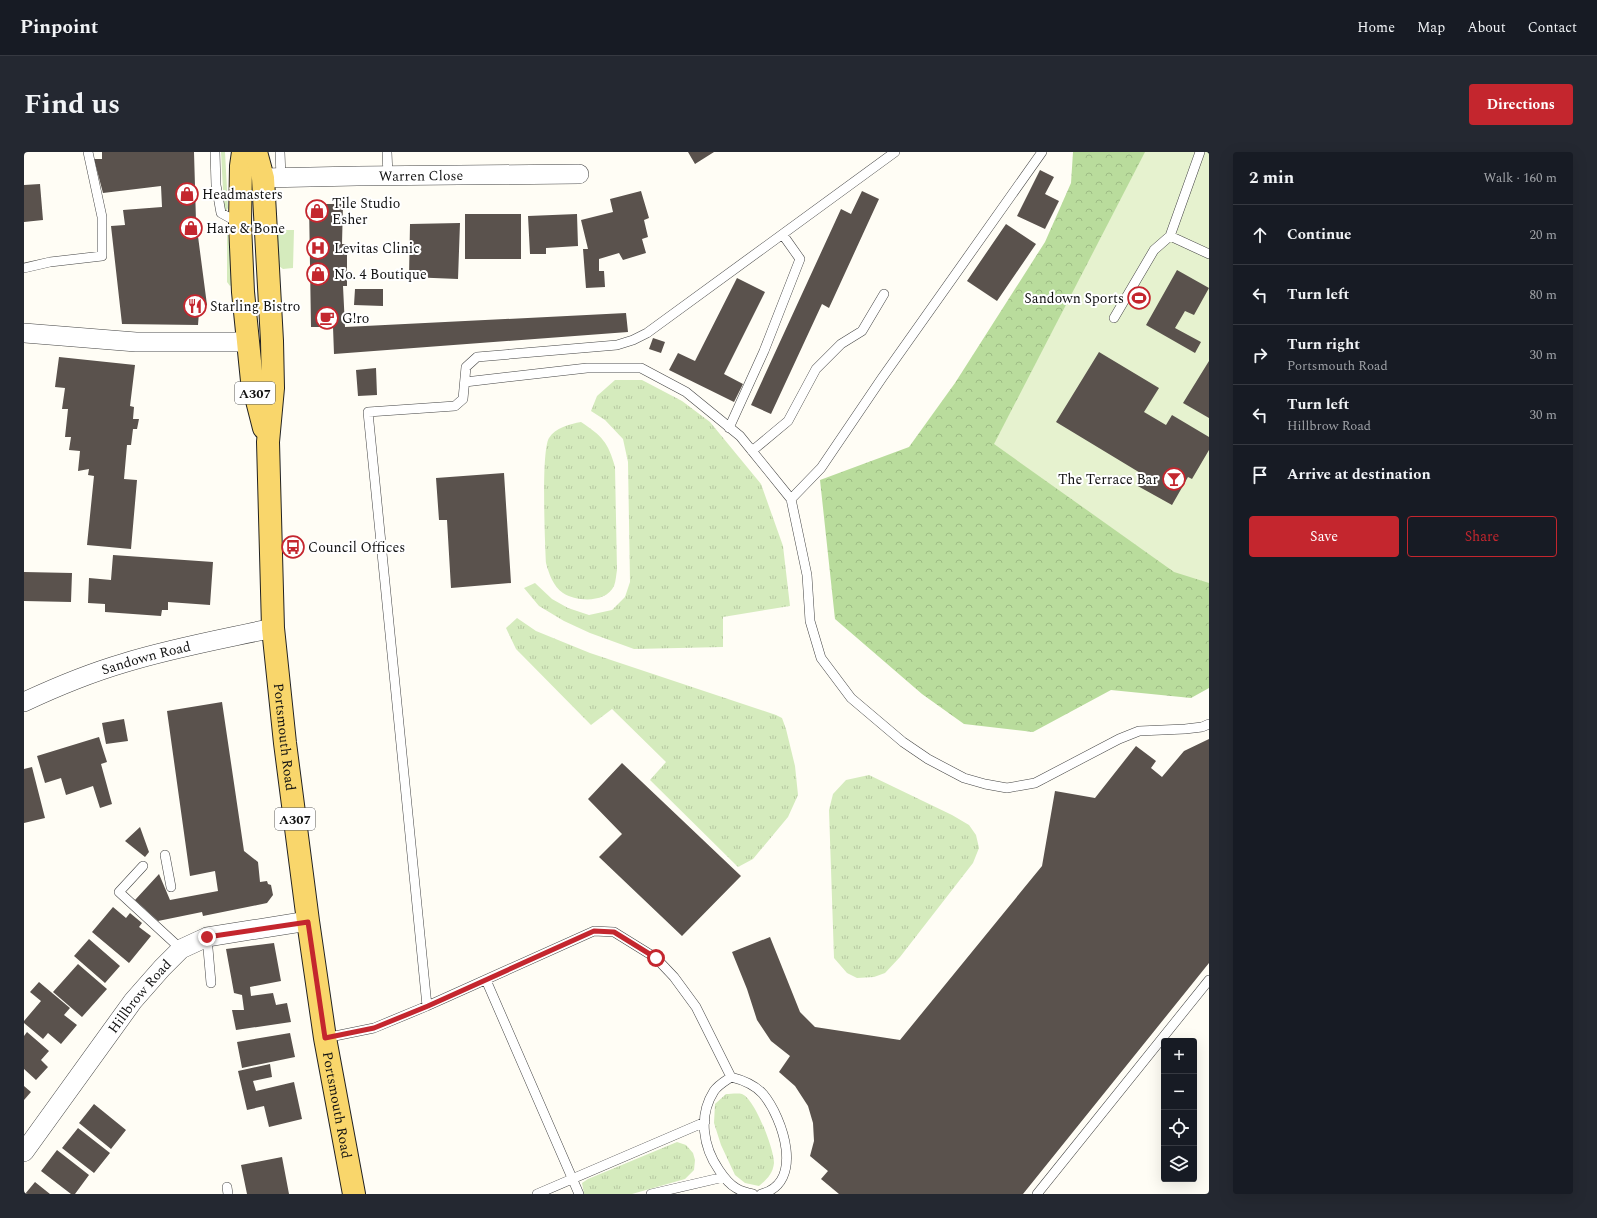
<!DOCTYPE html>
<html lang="en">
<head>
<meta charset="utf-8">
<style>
  body { margin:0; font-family:Spectral,serif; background:#242831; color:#f1f3f6 }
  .controls { position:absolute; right:12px; bottom:12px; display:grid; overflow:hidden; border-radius:4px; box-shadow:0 4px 16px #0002 }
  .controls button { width:36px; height:36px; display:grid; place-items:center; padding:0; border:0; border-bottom:1px solid #363941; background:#171b24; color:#f1f3f6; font:20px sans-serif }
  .stop { position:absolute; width:12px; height:12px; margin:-9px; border:3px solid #c4262e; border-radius:50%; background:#fff }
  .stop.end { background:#c4262e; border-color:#fff; box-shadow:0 1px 4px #0008 }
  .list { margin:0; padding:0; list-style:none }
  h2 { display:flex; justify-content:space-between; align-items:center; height:52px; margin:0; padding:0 16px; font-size:17px }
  h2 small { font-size:13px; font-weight:400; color:#9ea1a6 }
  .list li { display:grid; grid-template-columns:26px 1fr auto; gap:12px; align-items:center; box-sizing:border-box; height:60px; padding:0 16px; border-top:1px solid #363941 }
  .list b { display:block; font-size:15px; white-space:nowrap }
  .list p { margin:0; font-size:13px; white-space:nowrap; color:#9ea1a6 }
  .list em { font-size:13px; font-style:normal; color:#9ea1a6 }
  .actions { display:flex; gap:8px; padding:12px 16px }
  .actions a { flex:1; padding:9px 0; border:1px solid #c4262e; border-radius:4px; text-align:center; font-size:14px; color:#c4262e }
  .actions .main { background:#c4262e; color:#fff }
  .icon { flex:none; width:22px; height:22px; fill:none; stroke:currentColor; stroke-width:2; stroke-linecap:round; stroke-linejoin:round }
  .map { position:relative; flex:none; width:1185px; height:1042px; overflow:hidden; border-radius:4px }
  header { display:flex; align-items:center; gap:24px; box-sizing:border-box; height:56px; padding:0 20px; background:#171b24; border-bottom:1px solid #363941 }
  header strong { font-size:19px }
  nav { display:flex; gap:22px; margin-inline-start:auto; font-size:14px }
  .intro { display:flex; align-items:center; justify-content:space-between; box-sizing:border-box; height:96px; padding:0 24px }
  h1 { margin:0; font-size:28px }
  .button { padding:10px 18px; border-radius:4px; background:#c4262e; color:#fff; font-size:14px; font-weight:700 }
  main { display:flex; gap:24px; padding:0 24px }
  aside { flex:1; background:#171b24; border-radius:4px; box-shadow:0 4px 16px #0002 }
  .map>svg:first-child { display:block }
</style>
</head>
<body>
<header>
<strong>Pinpoint</strong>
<nav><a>Home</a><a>Map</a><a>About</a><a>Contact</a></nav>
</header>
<div class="intro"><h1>Find us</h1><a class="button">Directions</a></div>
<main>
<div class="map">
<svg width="1185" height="1042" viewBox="0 0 1185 1042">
  <defs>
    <pattern id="grass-tufts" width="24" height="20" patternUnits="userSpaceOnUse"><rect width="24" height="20" fill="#d5ebbd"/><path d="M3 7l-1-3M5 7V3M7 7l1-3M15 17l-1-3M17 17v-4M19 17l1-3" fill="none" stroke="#b6c8a1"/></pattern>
    <pattern id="forest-crowns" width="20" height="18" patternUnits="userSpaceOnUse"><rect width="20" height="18" fill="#b9dc9c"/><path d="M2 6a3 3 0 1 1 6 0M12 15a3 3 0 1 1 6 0" fill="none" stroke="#9ebc85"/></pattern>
  </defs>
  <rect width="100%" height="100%" fill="#fffdf5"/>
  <path fill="url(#grass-tufts)" d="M591 228H618L658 249 686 270 737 332 759 394 766 454 699 465V495L610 497 566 481 540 469 515 454 500 436 511 431 528 447 544 456 565 463 588 458 601 445 606 430 604 310 599 287 581 268 567 259 573 244Z
    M557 270C578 284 584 290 591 315L593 418C592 423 592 429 590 434 582 451 553 450 539 441 529 434 525 422 522 411 521 391 517 299 525 286 531 276 546 272 557 270Z
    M493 466 512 479 566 501 752 563 758 566 762 577 771 614 774 643 764 665 729 707 714 715 626 628 642 610 588 557 567 573 492 497 482 476Z
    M845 623 928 663 945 673 952 683 955 696 949 711 876 805 861 821 850 825 833 826 823 821 810 806 805 658 809 642 822 628Z
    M702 942C706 942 714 941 718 942 731 947 750 997 750 1011 749 1022 742 1028 735 1034L721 1031 711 1023 697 993 690 971 691 952Z
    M653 990 662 993 669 1001 671 1008 670 1018 661 1027 608 1042H560L558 1031 564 1027Z"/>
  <path fill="url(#forest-crowns)" d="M1049 0H1185V536L1167 546 1087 538 1009 580 940 572 898 542 811 467 796 328 885 295 931 231 1021 90 1047 31Z"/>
  <path fill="#d5ebbd" d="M197 0H201L204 56 202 59 200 57Z
    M252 78H270L269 116 259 117 255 114Z
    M203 80 204 81 209 132 206 134 203 130Z"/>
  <path fill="#e6f2cf" d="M1121 0H1185V431L1150 420 970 292Z"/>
  <path fill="#5a524d" d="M78 0H170L172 69 183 153 175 160 174 173 98 172 87 74 101 73 99 58 138 55 137 34 79 41 70 7H78Z
    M664 0H690L671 12Z
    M1016 18 1030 25 1021 42 1035 49 1021 77 993 64Z
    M16 32 19 68 0 70V33Z
    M617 39 625 66 620 68 624 85 618 87 622 101 599 108 595 101 575 107V119H580L581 135 562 136 559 97H564L557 68 589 60 586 47Z
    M838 39 855 47 805 156 798 152 747 262 727 253 817 57 827 62Z
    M285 52H319L318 92H323V134H319L321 175 602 161 604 180 310 202 309 175H287Z
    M441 62H497V107H441Z
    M553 62 554 94 522 96V102H506L504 64Z
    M436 71 434 127 385 125 386 72Z
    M982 72 1012 92 973 149 943 129Z
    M1153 118 1185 136 1170 163 1161 159 1151 176 1177 190 1171 201 1122 173Z
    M713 126 741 140 700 222 719 232 710 250 645 218 654 201 671 209Z
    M331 137H359V154L330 153Z
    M629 186 641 190 637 201 625 197Z
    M1075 200 1135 236 1120 260 1142 273 1148 263 1185 285V298L1168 327 1164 325 1148 353 1112 333 1118 322 1032 270Z
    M35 205 111 213 106 254 110 255 109 267H115L113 277H109L107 293H103L100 327 113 328 107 397 63 393 70 324 64 323 65 317 54 319 56 299 45 298 47 285H41L44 257H38L41 236 31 235Z
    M1185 209V266L1159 251Z
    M352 216 353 243 334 244 332 218Z
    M480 321 487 431 427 436 423 368H415L412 326Z
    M89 403 189 410 186 453 144 450V458H138L137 464 81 460V452L64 451 65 426 87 428Z
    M0 420 48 421 47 450 0 449Z
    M198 550 220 699 234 710 236 730 243 729 244 732 247 733 249 743 243 751 179 764 178 760 134 769 111 748 135 722 146 748 194 739 191 719 166 724 143 559Z
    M100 567 104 589 82 592 78 571Z
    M75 585 83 610 77 612 88 652 76 656 69 634 42 643 37 626 21 631 13 604Z
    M1185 587V811L999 1042H815L797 1027 804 1019 786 1004 790 989 789 971 784 954 771 934 755 920 766 904 747 889 733 868 723 837 708 800 746 785 776 860 791 875 876 888 1018 714 1031 639 1071 646 1112 594 1132 609 1127 616 1138 625 1160 599Z
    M598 611 717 724 658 784 575 705 598 682 564 647Z
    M8 615 21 666 0 671V617Z
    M116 675 125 700 121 705 101 689Z
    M89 755 102 766 106 761 118 771 115 775 127 784 105 811 68 780Z
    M65 787 96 814 81 831 50 804Z
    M250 791 257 829 226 835 227 844 249 841 252 853 263 851 267 870 212 878 208 858H220L218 843 210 841 202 797Z
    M54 812 83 837 58 865 29 840Z
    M15 830 46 856 40 863 53 873 37 892 24 881 19 887 0 871V869L17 849 6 840Z
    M3 880 25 899 17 908 24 915 12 928 0 917V884Z
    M266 881 271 905 218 916 213 890Z
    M246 912 248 925 229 929 232 939 270 930 278 967 245 975 240 954 223 958 214 919Z
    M0 934 7 940 0 948Z
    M70 952 102 978 87 997 55 971Z
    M54 976 86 1001 70 1021 38 996Z
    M33 998 65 1023 51 1042H47L17 1019Z
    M258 1005 265 1042H223L217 1013Z
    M11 1030 26 1042H1Z"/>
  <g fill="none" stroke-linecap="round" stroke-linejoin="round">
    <g stroke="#444" stroke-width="10">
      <path id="lane" d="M191 0 192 33 197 61 215 71
        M256 0 257 25
        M363 0 364 24
        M1146 84 1185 102
        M0 116 26 110 78 104V65L64 0
        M1090 166 1130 98 1146 84 1176 0
        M441 230 563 216H617L662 240 716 284 767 347 783 423 786 469 797 506 827 546 879 590 904 607 940 626 961 632 983 636 1011 631 1095 587 1115 579 1161 577 1178 575 1185 572
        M705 276 740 199 776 107 759 83
        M728 299 764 269 792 217 817 192 838 179 860 142
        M767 347 797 316 858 226 1018 0
        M141 703 147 735
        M119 714 95 740 157 797
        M183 785 187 831
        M462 828 555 1042
        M403 854 344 260 431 254 439 247 442 215 453 205 593 193 609 188 623 181 871 0
        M301 886 350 876 403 854 570 779 590 780 632 806 650 825 672 855 707 925
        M203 1035 204 1042
        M513 1042 681 970
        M627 1042 700 1025
        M729 1042C724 1041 717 1039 712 1036 705 1032 699 1024 695 1018 679 995 674 964 690 939 694 933 701 929 707 925 719 928 730 932 739 942 759 966 781 1031 737 1042
        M1013 1042 1185 828"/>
    </g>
    <g stroke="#444" stroke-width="20">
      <g id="street">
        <path id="s1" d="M239 26 333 24 555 22"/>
        <path d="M0 181 112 190H223"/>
        <path id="s2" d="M0 550C32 535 66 521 100 511 148 496 199 487 249 476"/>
        <path id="s3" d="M0 1000 109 849 138 816 157 797 183 785 284 769"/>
      </g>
    </g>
    <g stroke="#222" stroke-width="24">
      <g id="primary">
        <path d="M219 0 217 14 216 72 219 140 228 229 240 276"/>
        <path id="s4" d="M232 0 239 26 248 189 249 236 244 290 249 476 261 591 284 769 301 886 330 1042"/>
      </g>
    </g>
    <use href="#lane" stroke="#fff" stroke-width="9"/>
    <use href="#street" stroke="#fff" stroke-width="19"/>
    <use href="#primary" stroke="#f9d66b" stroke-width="22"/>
  </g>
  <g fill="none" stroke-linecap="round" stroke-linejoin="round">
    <path stroke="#c4262e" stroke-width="5" d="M183 785 284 770 301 886 350 876 404 854 570 779 590 780 632 806"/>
  </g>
  <defs>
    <g id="shop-ring" transform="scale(1.15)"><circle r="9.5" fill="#fff" stroke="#c4262e" stroke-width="1.5"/><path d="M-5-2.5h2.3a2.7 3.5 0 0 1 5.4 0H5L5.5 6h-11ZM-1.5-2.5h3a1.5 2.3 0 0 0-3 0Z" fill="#c4262e"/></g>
    <g id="hospital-ring" transform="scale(1.15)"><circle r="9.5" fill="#fff" stroke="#c4262e" stroke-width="1.5"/><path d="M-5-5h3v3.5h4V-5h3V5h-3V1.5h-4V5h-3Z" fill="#c4262e"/></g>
    <g id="stadium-ring" transform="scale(1.15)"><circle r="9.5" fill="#fff" stroke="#c4262e" stroke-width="1.5"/><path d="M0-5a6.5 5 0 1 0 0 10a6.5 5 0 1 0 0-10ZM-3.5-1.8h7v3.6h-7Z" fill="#c4262e"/></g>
    <g id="restaurant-ring" transform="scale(1.15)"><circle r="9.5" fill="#fff" stroke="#c4262e" stroke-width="1.5"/><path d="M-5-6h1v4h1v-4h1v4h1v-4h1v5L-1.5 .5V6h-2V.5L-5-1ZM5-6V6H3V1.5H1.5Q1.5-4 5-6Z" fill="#c4262e"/></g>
    <g id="cafe-ring" transform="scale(1.15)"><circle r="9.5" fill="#fff" stroke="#c4262e" stroke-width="1.5"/><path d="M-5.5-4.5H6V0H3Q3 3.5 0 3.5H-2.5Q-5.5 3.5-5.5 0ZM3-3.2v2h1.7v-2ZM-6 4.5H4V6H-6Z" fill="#c4262e"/></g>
    <g id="bar-ring" transform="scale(1.15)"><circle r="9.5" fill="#fff" stroke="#c4262e" stroke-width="1.5"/><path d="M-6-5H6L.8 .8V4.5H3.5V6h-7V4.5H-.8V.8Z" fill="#c4262e"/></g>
    <g id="bus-ring" transform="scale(1.15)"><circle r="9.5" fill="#fff" stroke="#c4262e" stroke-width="1.5"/><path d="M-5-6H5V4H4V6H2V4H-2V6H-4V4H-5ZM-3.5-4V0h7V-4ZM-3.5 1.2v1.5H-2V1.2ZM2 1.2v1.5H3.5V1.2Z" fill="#c4262e"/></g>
  </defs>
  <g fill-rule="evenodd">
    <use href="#shop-ring" x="163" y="42"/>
    <use href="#shop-ring" x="293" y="59"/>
    <use href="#shop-ring" x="167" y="76"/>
    <use href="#hospital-ring" x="294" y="96"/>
    <use href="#shop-ring" x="294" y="122"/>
    <use href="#stadium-ring" x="1115" y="146"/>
    <use href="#restaurant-ring" x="171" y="154"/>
    <use href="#cafe-ring" x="303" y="166"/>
    <use href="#bar-ring" x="1150" y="327"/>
    <use href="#bus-ring" x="269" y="395"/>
  </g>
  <g text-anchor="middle" stroke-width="4" stroke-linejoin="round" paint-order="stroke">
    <g fill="#fff" stroke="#585858" stroke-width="1">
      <rect x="211" y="230" width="40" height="22" rx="3"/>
      <rect x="251" y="656" width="40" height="22" rx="3"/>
    </g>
    <g font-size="13" font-weight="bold" fill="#111">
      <text x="231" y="246">A307</text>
      <text x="271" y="672">A307</text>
    </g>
    <g font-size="14" fill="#111" stroke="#fff">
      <text dy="5" stroke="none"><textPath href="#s1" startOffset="158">Warren Close</textPath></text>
      <text dy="5" stroke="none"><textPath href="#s2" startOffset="130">Sandown Road</textPath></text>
      <text dy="5" stroke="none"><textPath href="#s4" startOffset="587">Portsmouth Road</textPath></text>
      <text dy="5" stroke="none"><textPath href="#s3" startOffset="194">Hillbrow Road</textPath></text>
      <text dy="5" stroke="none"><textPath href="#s4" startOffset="959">Portsmouth Road</textPath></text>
    </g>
    <g font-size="14" fill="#111" stroke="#fff" text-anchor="start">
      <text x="178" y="47">Headmasters</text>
      <text x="308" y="56">Tile Studio<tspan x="308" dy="16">Esher</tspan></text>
      <text x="182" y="81">Hare &amp; Bone</text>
      <text x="310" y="101">Levitas Clinic</text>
      <text x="310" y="127">No. 4 Boutique</text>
      <text x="1100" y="151" text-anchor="end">Sandown Sports</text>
      <text x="186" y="159">Starling Bistro</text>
      <text x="318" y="171">G!ro</text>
      <text x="1134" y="332" text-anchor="end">The Terrace Bar</text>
      <text x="284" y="400">Council Offices</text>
    </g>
  </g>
</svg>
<div class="controls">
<button>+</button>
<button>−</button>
<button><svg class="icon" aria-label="locate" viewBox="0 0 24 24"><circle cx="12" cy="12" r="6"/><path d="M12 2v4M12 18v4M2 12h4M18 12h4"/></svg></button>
<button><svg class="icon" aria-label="layers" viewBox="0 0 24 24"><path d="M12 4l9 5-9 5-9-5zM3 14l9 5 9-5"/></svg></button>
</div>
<div class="stop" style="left:632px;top:806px"></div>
<div class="stop end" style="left:183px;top:785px"></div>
</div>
<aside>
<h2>2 min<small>Walk · 160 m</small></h2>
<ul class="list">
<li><svg class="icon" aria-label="ahead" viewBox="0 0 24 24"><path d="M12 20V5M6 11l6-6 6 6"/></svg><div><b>Continue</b></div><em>20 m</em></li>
<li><svg class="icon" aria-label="left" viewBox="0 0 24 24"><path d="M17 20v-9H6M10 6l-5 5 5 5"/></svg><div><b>Turn left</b></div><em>80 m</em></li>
<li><svg class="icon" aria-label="right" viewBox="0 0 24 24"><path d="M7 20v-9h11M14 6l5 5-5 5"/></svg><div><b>Turn right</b><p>Portsmouth Road</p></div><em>30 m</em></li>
<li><svg class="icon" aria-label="left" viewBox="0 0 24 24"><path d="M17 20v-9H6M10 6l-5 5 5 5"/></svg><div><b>Turn left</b><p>Hillbrow Road</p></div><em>30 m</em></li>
<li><svg class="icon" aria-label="arrive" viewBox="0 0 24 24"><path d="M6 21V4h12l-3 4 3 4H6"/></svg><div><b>Arrive at destination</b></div></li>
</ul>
<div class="actions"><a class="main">Save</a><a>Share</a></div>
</aside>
</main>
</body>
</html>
